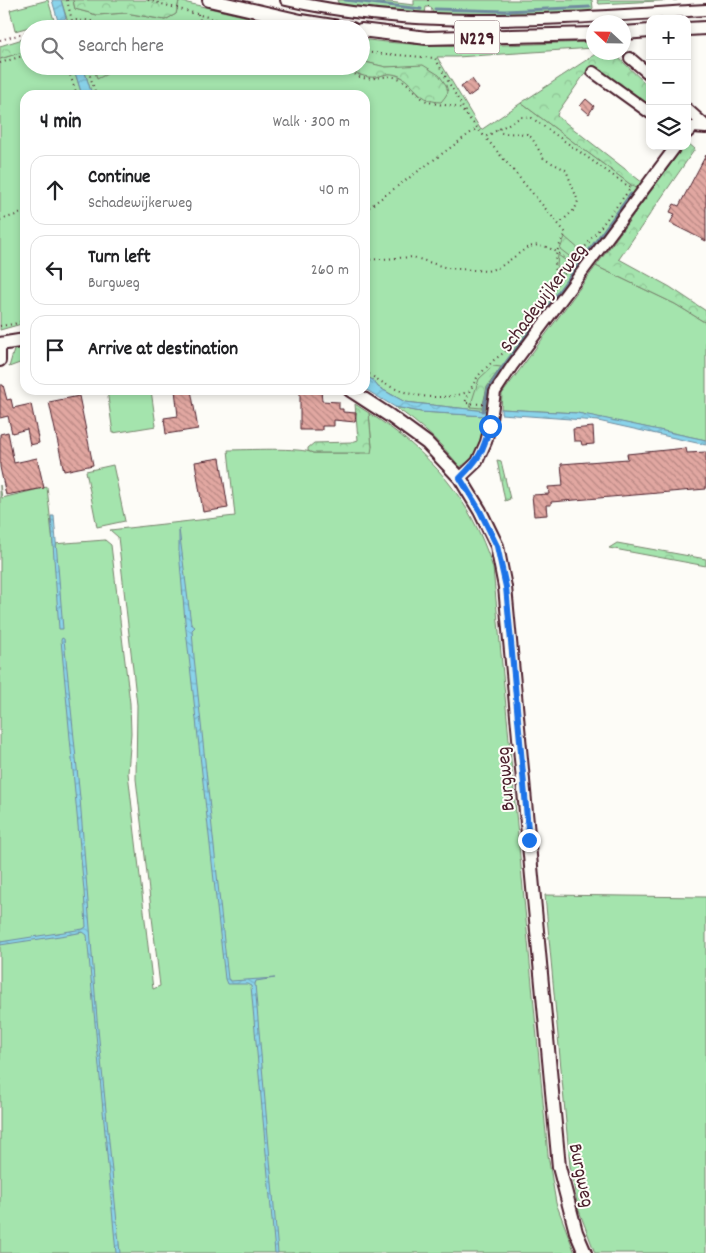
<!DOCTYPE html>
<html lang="en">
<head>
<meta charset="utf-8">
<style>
  body { margin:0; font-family:Dekko,sans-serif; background:#f2f2f2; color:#202124 }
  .controls { position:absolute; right:15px; top:15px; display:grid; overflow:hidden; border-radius:10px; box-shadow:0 2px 8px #0003 }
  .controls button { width:45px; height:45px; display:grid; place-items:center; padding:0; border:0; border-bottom:1px solid #e0e0e0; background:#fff; color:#202124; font:25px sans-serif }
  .compass { position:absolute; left:586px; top:15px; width:45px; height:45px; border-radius:50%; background:#fff; box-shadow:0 2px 8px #0003; rotate:292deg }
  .stop { position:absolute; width:15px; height:15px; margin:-11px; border:4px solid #1a73e8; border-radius:50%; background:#fff }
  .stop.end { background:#1a73e8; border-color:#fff; box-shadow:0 1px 5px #0008 }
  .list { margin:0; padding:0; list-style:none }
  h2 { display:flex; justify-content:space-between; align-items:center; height:65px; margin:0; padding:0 20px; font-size:21px }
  h2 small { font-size:16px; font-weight:400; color:#757577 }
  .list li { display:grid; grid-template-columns:32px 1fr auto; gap:15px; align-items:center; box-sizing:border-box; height:70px; margin:0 10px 10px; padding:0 10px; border:1px solid #e0e0e0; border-radius:15px }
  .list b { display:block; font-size:19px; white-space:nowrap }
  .list p { margin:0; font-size:16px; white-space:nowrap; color:#757577 }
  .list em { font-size:16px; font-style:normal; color:#757577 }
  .icon { flex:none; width:28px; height:28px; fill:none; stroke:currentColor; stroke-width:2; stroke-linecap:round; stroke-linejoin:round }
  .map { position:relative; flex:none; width:706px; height:1253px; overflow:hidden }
  .search { position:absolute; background:#fff; box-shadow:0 2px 8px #0003; left:20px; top:20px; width:350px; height:55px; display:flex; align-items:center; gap:12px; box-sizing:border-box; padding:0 18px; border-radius:28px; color:#757577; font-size:19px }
  .panel { position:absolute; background:#fff; box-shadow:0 2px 8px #0003; left:20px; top:90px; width:350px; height:305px; border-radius:15px }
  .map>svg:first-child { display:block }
</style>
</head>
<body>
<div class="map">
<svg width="706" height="1253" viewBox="0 0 706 1253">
  <defs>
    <pattern id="forest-crowns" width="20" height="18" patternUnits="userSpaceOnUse" patternTransform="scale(1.25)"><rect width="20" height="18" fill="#a4e4ad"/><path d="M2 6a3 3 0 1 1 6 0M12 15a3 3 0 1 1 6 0" fill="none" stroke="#8fc395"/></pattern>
    <pattern id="water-waves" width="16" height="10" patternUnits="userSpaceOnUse" patternTransform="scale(1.25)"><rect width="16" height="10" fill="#89d3ea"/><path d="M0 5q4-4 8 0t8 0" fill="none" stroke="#78b5c9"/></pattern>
    <pattern id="building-back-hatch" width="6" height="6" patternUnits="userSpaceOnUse" patternTransform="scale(1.25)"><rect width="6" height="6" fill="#e1a7a1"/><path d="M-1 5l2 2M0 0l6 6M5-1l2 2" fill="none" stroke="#b88783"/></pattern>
  </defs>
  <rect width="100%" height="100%" fill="#fdfcf7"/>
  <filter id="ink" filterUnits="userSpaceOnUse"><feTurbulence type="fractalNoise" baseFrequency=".02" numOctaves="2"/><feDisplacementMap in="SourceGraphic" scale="10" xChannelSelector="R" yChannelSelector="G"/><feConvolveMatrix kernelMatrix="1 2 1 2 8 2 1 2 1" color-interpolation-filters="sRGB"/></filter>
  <g filter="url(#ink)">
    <path fill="#a4e4ad" stroke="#77826c" d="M48 0 54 20 15 31 10 10Z
      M61 0H73L75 9 97 15 126 13 165 20 176 14 179 1 299 29H230L208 19 206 29H95L82 24 83 29H70Z
      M337 0H372L414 5V0H592L593 8 590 12 548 16 433 15 431 7H426L425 14 402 13 339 5Z
      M597 0H677L599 4Z
      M361 39C438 50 517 44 593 42V48L457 57H437L481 130 521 103 638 190 498 379 490 391 486 411 405 402 378 387 373 380 365 376V95H92L83 66H94L97 78 108 69 106 66H352L351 69 359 75 375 77 391 73 406 79 420 95 402 67H385L361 61Z
      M29 50V66H73L82 95H25V323L0 330V59Z
      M596 266 675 304 706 323V440L577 413 501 409 502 394Z
      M25 346V361L9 367 14 350Z
      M107 390H151L156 426 113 433Z
      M395 407 421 412 485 416C482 435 479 457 460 467 441 443 420 424 395 407Z
      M369 413C430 452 471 498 493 568L548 1155 556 1203 575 1253H0V485L2 498 47 487 53 544 105 540 111 545 130 703 131 733 128 773 153 989 160 986 136 779 137 705 118 537 110 530 235 516 228 450C245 450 301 447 313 453H360L372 447Z
      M113 465 125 521 97 527 86 471Z
      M545 895 706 897V1253H595L578 1208 570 1166Z"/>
    <path fill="url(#forest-crowns)" stroke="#77826c" d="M73 0H174L179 1 176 14 165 20 126 13 97 15 75 9Z
      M208 19 230 29H206Z
      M29 37V50L0 59V46Z
      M597 53H614L650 88V110L591 68 588 69 558 112 557 116 643 183 638 190 521 103Z
      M361 61 386 67 423 65 439 75 446 85 448 92 445 97 441 102C415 102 413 76 392 74 388 73 383 75 380 76 370 79 359 76 351 69L352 66H361Z
      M94 66H106L108 69 107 74 97 79Z
      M687 142 695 149 619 259 670 287 706 311V323L675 304 596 266 684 146H687Z
      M565 237 580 250 573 259 560 249Z
      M558 255 569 263 560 276 557 266Z
      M493 366 501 367 487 387 482 408 470 407 479 379Z
      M355 404 369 413 372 447 371 453H313L308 451V448L314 443 352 442 358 440Z
      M497 460 501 461 510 499 505 501Z
      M617 543 706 559V566L609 548Z"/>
    <path fill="url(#water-waves)" stroke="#708b9e" d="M52 0H61L66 18 58 21Z
      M73 66H83L92 95H82Z
      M365 376 373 380 378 387 405 402 486 411 485 416 421 412 395 407 365 389Z
      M501 409 577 413 593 416 706 440V445L598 421 501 414Z
      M51 516H54L63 629H59Z
      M179 529 191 624 195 627 192 630 194 657 228 979 231 981 275 978 256 981 255 984 278 1253H275L251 986 247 984H227L225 979 185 621 179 551Z
      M62 638 64 639 80 798 97 1019 120 1253H116L87 935 83 932 73 934 0 945V942L83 929 86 927 84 891 61 640Z"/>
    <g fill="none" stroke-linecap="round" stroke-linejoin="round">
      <path stroke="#708b9e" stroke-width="3" d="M345 0 421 9
        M435 9 505 11 590 7
        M483 411 488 389 499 372 631 194"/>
    </g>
    <path fill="url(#building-back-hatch)" stroke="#4a1f2b" d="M472 79 479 89 468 97 461 87Z
      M586 99 594 106 589 114 580 106Z
      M706 155V241L670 223 675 214 670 212 674 204 679 206Z
      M0 385H3L7 400 11 399 13 408 31 404 39 443 30 445 27 429 12 433 8 416 0 418Z
      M175 390H191L198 429 166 434 164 418 178 416Z
      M321 390 322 401 339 402V409H343V412L356 413 355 422 334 420V426H322V430H300V391Z
      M79 396 93 465 64 471 49 402Z
      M593 427 594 444 582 445 581 441H574L573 429Z
      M8 432 14 463 37 458 44 488 6 495 0 467V434Z
      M686 448 687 453 706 452V489L551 502V505H546L547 515 534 516 532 495 549 494 548 487 563 486 561 464 628 459 627 454Z
      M220 458 228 508 203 512 195 462Z"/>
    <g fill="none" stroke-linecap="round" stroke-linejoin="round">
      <g stroke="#4a1f2b" stroke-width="14">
        <path id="minor" d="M286 0C424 32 566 18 706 10
          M630 58 650 75
          M593 72 650 113
          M687 109 706 126
          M687 133 693 127 706 128
          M0 361V344
          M460 478 477 462 486 442 490 426 495 392 512 366 676 146"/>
      </g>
      <g stroke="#4a1f2b" stroke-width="16">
        <path id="major" d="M209 0 301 21 352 29
          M687 29 706 28
          M361 30 427 38 594 34
          M624 33 650 31
          M0 344 25 340
          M350 390 390 416 427 443 460 478 480 511 497 546 505 587 559 1167 576 1232 585 1253"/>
      </g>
      <path stroke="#4a1f2b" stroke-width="2" stroke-dasharray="1 4" stroke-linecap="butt" d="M67 0 74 29
        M148 0 249 29
        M428 0V10
        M198 14 203 29
        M42 29C61 23 88 12 105 29
        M0 40 29 32
        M361 52 435 58 467 115
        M0 63 29 54
        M67 66 77 95
        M87 66 96 95
        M349 66C360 89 381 72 398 78 409 82 415 94 425 100 436 106 449 104 459 108 464 111 480 132 485 137L521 117 532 118 632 189
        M497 130 502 133 527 134 532 138 544 159 566 170 578 201 575 209 559 224
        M365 210 476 129
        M0 220 25 212
        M365 260 413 257 447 268 487 271 500 267 528 247 538 245 547 247 557 252 575 265
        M558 282 630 189
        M0 326 14 324 25 320
        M365 371C395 394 432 404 468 392
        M483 404 465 403 469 392 478 376 494 360 510 348 558 282C552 261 555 253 566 233L485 137"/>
      <use href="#minor" stroke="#fdfcf7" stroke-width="10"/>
      <use href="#major" stroke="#fdfcf7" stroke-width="12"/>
    </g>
  </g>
  <g fill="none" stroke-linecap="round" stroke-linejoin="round" filter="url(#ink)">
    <path stroke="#1a73e8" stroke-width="6" d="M490 426C483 452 479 459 460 478L480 511 497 546 506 587 529 840"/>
  </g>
  <g text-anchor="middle" stroke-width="4" stroke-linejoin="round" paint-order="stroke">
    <rect fill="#fdfcf7" stroke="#806168" stroke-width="1" x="454.5" y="20.5" width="45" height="33" rx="4"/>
    <g font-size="19" font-weight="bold" fill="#4a1f2b">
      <text x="477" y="44">N229</text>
    </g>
    <g font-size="20" fill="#4a1f2b" stroke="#fdfcf7">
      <text transform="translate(542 297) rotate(-53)" y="7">Schadewijkerweg</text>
      <text transform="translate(504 779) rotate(-95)" y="7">Burgweg</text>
      <text transform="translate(583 1175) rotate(78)" y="7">Burgweg</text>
    </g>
  </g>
</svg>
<div class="controls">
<button>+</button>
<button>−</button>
<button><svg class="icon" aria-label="layers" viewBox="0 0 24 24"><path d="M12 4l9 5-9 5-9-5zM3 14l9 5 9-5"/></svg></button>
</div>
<svg class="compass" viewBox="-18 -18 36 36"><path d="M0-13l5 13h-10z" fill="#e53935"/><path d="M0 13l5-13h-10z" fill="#757577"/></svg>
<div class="stop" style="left:490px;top:426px"></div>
<div class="stop end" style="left:529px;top:840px"></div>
<div class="search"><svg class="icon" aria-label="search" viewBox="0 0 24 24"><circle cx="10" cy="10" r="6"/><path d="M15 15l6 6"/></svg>Search here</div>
<section class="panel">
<h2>4 min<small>Walk · 300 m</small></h2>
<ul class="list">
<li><svg class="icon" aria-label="ahead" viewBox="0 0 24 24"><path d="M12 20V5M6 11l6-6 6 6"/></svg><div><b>Continue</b><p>Schadewijkerweg</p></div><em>40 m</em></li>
<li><svg class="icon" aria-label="left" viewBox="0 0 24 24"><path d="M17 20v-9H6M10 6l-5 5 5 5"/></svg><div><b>Turn left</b><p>Burgweg</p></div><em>260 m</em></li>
<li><svg class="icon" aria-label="arrive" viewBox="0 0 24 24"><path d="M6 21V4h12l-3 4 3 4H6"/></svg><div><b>Arrive at destination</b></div></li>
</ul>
</section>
</div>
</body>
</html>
